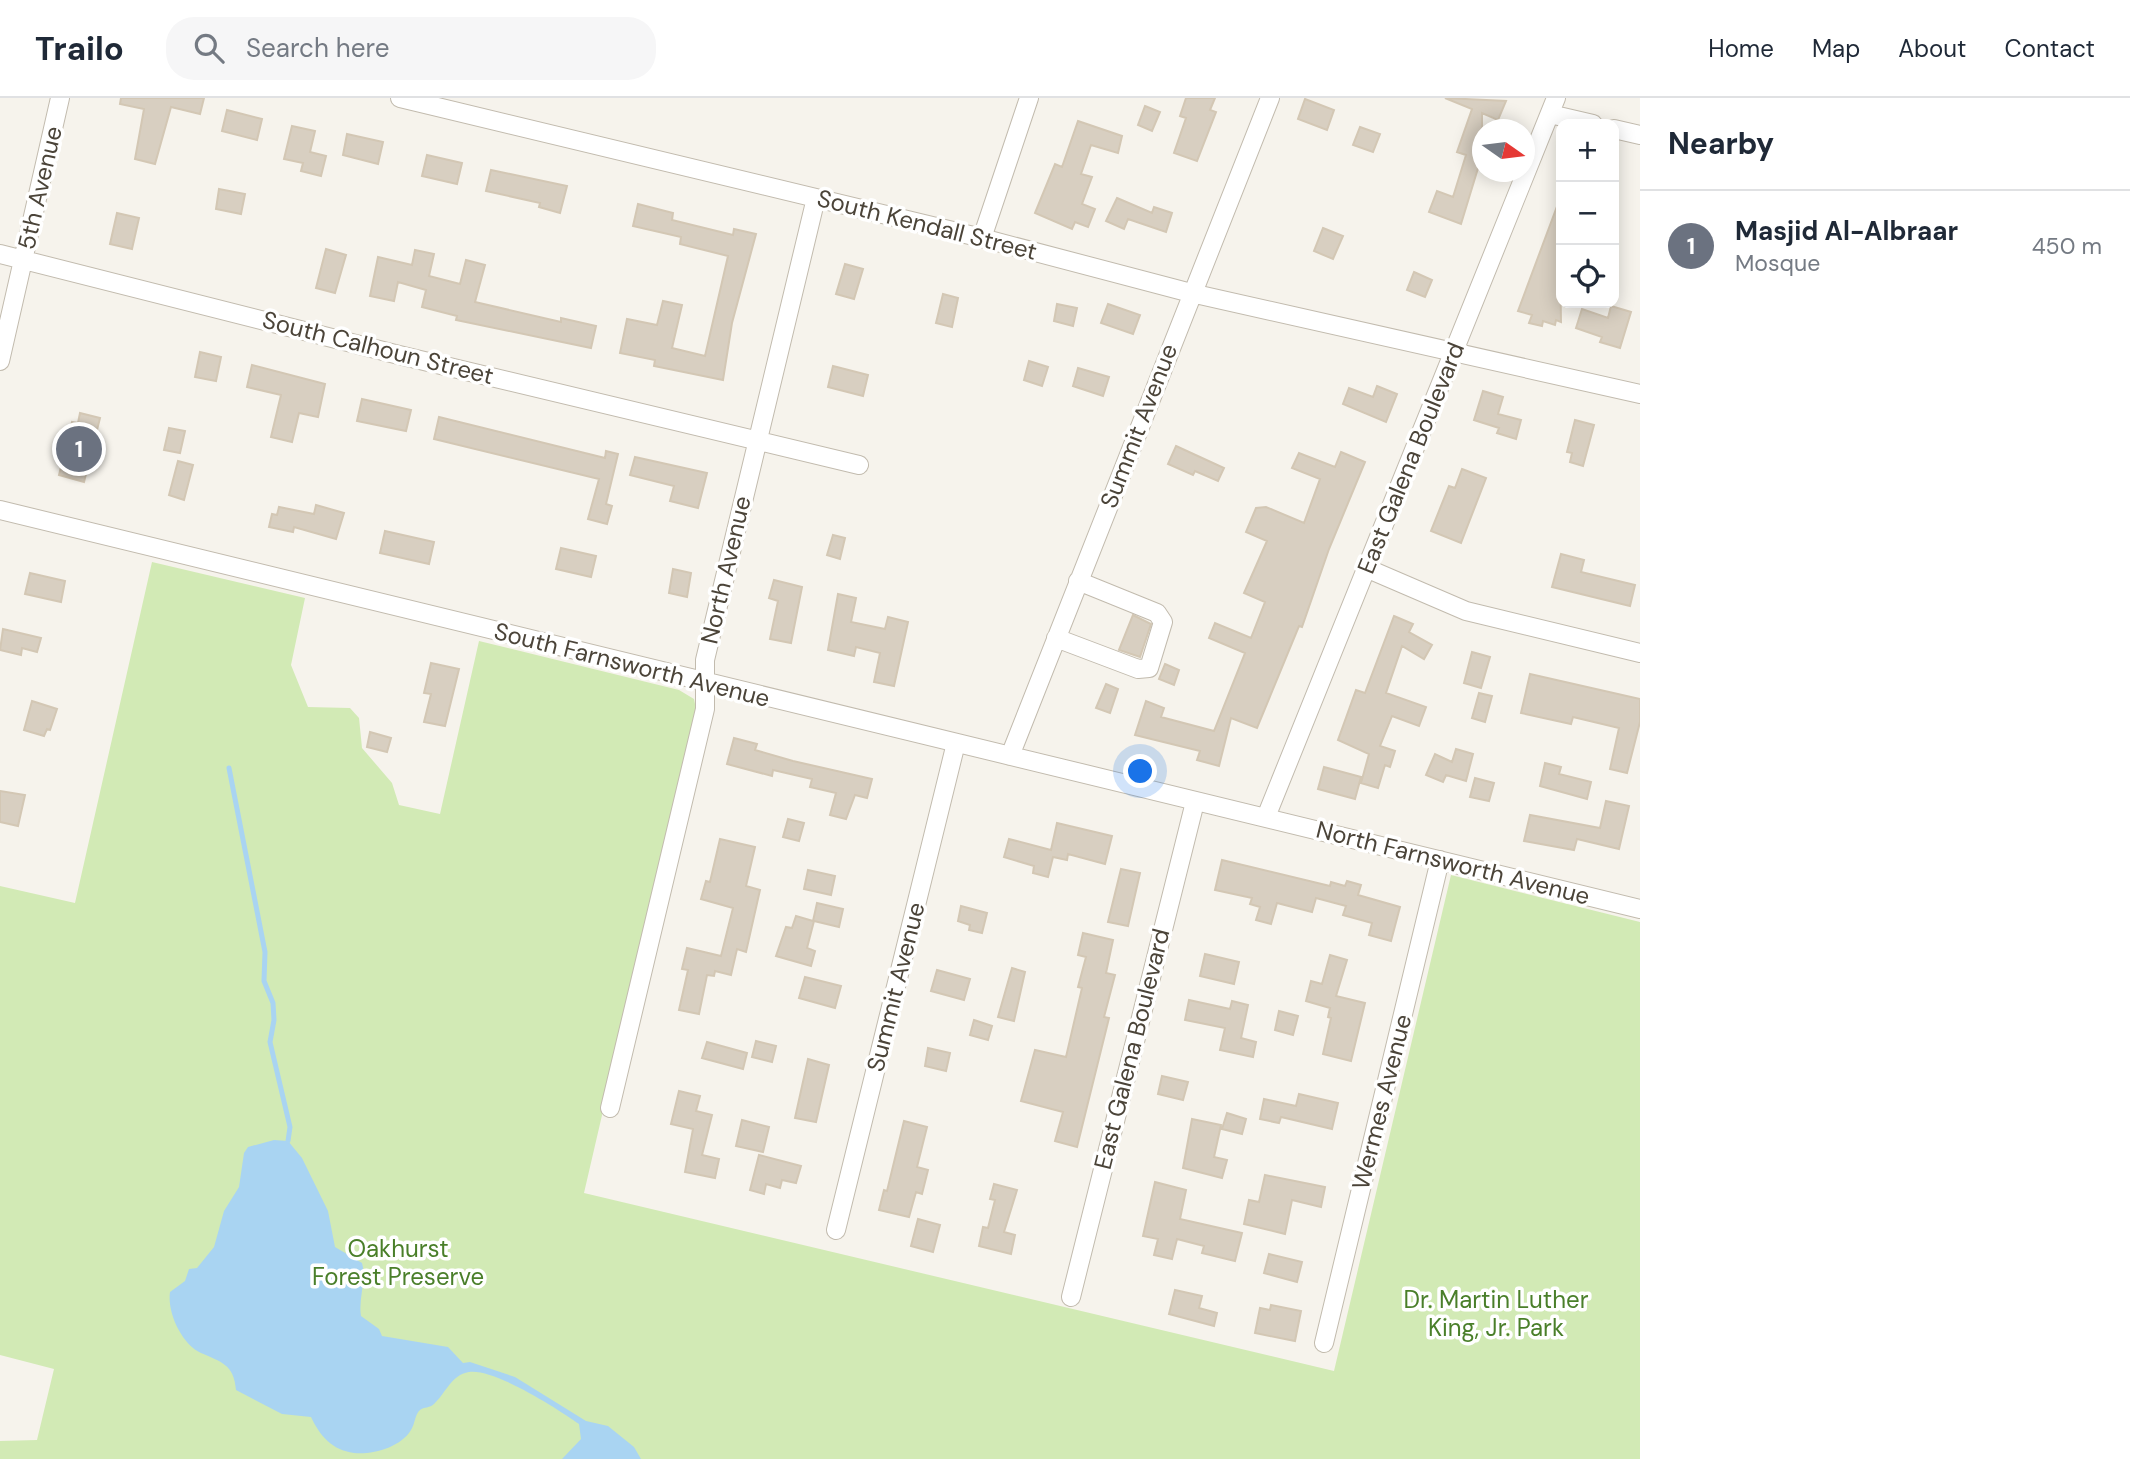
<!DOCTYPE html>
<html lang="en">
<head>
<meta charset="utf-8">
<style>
  body { margin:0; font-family:"DM Sans",sans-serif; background:#f6f6f7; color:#1f2937 }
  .controls { position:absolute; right:21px; top:21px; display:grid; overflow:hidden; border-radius:14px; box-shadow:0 4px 18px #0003 }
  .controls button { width:63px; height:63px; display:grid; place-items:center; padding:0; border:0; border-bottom:2px solid #e0e1e3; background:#fff; color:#1f2937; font:35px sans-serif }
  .compass { position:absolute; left:1472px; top:21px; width:63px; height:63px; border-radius:50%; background:#fff; box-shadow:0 4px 18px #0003; rotate:104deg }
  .you { position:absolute; left:1141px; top:674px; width:24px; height:24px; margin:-18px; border:5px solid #fff; border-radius:50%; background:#1a73e8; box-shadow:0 0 0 10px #1a73e833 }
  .badge { display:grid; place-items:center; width:46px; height:46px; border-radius:50%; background:#ea580c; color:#fff; font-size:23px; font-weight:700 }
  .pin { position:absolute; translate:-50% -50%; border:4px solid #fff; box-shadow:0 2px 7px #0006 }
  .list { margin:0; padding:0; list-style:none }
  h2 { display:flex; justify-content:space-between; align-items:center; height:91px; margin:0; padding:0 28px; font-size:30px }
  h2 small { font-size:23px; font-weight:400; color:#747a83 }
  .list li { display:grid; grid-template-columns:46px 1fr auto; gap:21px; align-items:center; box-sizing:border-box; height:112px; padding:0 28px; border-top:2px solid #e0e1e3 }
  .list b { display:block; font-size:26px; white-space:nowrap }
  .list p { margin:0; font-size:23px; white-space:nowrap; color:#747a83 }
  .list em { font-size:23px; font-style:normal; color:#747a83 }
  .icon { flex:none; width:38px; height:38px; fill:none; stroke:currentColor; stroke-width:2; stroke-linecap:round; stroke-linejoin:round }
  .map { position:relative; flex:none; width:1640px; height:1361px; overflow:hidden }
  header { display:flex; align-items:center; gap:42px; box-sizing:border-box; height:98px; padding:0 35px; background:#fff; border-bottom:2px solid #e0e1e3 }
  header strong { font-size:33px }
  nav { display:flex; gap:38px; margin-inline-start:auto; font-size:24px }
  .search { width:490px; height:63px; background:#f6f6f7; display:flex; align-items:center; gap:18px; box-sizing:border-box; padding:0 24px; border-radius:28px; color:#747a83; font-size:26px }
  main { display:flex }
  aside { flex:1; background:#fff }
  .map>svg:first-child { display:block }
</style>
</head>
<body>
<header>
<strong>Trailo</strong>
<div class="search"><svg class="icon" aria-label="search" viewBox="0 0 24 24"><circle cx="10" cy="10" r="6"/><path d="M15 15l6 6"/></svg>Search here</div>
<nav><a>Home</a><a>Map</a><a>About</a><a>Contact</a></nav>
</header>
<main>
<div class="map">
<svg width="1640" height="1361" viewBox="0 0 1640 1361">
  <rect width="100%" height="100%" fill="#f6f3ec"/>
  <path fill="#d2eab5" d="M152 464 305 500 291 567 308 609 350 610 359 620 362 650 392 685 399 707 440 716 479 543 679 592 694 601 696 611 584 1095 1334 1273 1451 777 1640 824V1361H0V1343L37 1342 54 1271 0 1257V788L75 805Z"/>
  <path fill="#a9d4f2" d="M274 1042 288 1043 302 1060 328 1113 335 1149 362 1165C367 1182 358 1200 361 1218L379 1231 382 1238 448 1249 463 1265 470 1264 515 1279 586 1323 608 1328 634 1349 641 1361H562L581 1341 579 1326C558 1311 494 1270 469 1274 451 1277 446 1295 434 1306 430 1310 424 1309 420 1312 415 1316 415 1326 411 1332 401 1349 373 1357 354 1355 332 1352 320 1338 311 1319L282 1316 236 1292C234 1266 221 1264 201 1255 182 1246 167 1215 170 1194L185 1183 189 1171 197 1170 214 1149 224 1113 239 1089 244 1055 248 1049Z"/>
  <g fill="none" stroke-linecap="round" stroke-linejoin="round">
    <path stroke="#a9d4f2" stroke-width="5" d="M229 670 265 854 264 883 273 905 274 922 270 944 290 1029 288 1043"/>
  </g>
  <path fill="#d8cfc1" stroke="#d3c7b4" stroke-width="2" d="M121 0H204L200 16 171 9 155 66 135 61 144 11 120 6Z
    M1186 0H1215L1210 12 1216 14 1197 63 1174 55 1186 20 1180 18Z
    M1445 0 1506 3 1498 22 1482 15V57L1461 126 1429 114 1437 93 1453 99 1466 57 1457 54 1472 11Z
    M1305 1 1334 12 1327 32 1298 21Z
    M1145 8 1160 14 1152 33 1138 27Z
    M227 12 262 21 257 42 222 33Z
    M1078 23 1122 38 1118 55 1091 47 1081 76 1092 79 1082 106 1095 111 1088 129 1075 124 1072 131 1035 115 1055 66 1062 69Z
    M292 28 315 33 310 54 326 58 321 78 301 73 303 65 284 61Z
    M1360 29 1380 36 1373 54 1353 47Z
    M347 36 383 44 378 66 343 57Z
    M427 57 462 65 457 86 422 78Z
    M491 72 567 88 560 115 539 109 540 105 486 93Z
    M219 91 245 96 241 116 216 111Z
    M1117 100 1152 115 1154 109 1172 115 1166 134 1128 121 1124 131 1106 123Z
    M1559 103 1561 224 1556 222 1555 227 1543 223 1542 228 1529 225 1532 217 1518 213Z
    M638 106 673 115 672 122 733 137 734 131 756 136 732 225 723 282 654 268 655 262 620 255 627 221 657 227 663 203 682 207 672 250 705 258 728 158 680 146 681 139 633 128Z
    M117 115 139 120 132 151 110 146Z
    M1323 130 1343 138 1333 161 1314 153Z
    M326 151 346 157 335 195 316 190Z
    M415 152 434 156 429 178 460 186 466 162 485 167 475 204 561 224V220L596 228 591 250 456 222 457 218 422 209 426 192 398 184 394 203 370 198 378 159 412 167Z
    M845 166 863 171 854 201 836 196Z
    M1414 174 1432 182 1425 199 1407 192Z
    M943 196 958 200 952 229 936 225Z
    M1057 206 1077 210 1073 228 1054 223Z
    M1108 206 1140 217 1133 236 1101 225Z
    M1611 208 1631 214 1620 250 1600 244 1602 239 1576 230 1582 211 1608 220Z
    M200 254 221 259 216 283 195 279Z
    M1029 263 1048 269 1042 288 1024 282Z
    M252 267 325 286 318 319 299 315 292 344 271 339 281 297 247 289Z
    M833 268 868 277 863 298 828 289Z
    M1078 270 1109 279 1103 298 1073 288Z
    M1377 288 1397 296 1386 324 1343 306 1349 290 1373 299Z
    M1483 293 1503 299 1498 316 1521 322 1516 341 1497 335 1499 330 1474 322Z
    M362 301 411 312 406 333 357 323Z
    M80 315 100 320 84 384 59 377 72 324 78 325Z
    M439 319 605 360 606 353 618 356 606 406 612 408 607 426 588 421 599 381 434 341Z
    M1575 322 1594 327 1583 368 1570 364 1572 355 1567 354Z
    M169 330 185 333 180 355 164 352Z
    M1176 348 1224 370 1218 383 1195 373 1193 377 1168 366Z
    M1341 354 1365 364 1329 451 1302 529 1299 528 1257 630 1231 620 1219 668 1197 662 1200 653 1135 637 1146 603 1164 610 1161 619 1214 633 1245 555 1209 540 1215 525 1251 540 1265 504 1244 495 1267 443 1246 434 1256 410 1266 409 1304 425 1320 381 1292 370 1299 355 1335 369Z
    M635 359 707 375 698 410 670 403 674 388 630 377Z
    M178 363 193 367 184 402 169 397Z
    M1462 371 1486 380 1461 445 1431 433 1449 388 1455 390Z
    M316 407 344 415 336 441 294 429 293 434 269 429 272 416 277 417 279 409 314 416Z
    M385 433 434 444 429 466 380 455Z
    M833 437 845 440 840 461 827 457Z
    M561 450 596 458 591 479 556 471Z
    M1561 456 1584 462 1581 474 1635 487 1630 508 1552 489Z
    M673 471 691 475 687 499 669 495Z
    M30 475 65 483 61 504 25 496Z
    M774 482 802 489 791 545 770 541 778 503 769 500Z
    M838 496 856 500 851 524 885 531 888 519 908 524 894 588 874 584 880 555 856 549 854 558 828 552Z
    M1133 517 1151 526 1140 559 1119 552Z
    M1394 518 1413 526 1409 534 1432 547 1424 561 1402 548 1386 595 1426 609 1419 628 1392 618 1380 648 1395 653 1390 669 1385 667 1378 690 1361 685 1369 656 1338 642 1356 592 1365 595Z
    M3 531 41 540 37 554 22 550 21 557 0 552Z
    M1472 554 1490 559 1481 590 1464 585Z
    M431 565 459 571 445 628 424 624 431 596 424 595Z
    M1165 566 1179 572 1174 587 1159 581Z
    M1530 576 1640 601V624L1627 675 1610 671 1619 630 1573 619 1571 626 1521 615Z
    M1106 586 1118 591 1110 615 1096 610Z
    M1479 595 1492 598 1485 624 1472 620Z
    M32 603 57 611 50 632 47 631 44 638 24 632Z
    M370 634 391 640 387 654 367 649Z
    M734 640 757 646 755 652 793 663 872 681 867 700 855 697 846 721 830 717 836 695 810 689 812 681 773 672 772 678 727 666Z
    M1456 651 1473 656 1466 683 1446 677 1443 684 1426 677 1435 656 1452 664Z
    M1545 665 1561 669 1559 676 1591 684 1587 701 1540 688Z
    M1324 669 1361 679 1355 701 1318 691Z
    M1475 680 1494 685 1489 703 1470 699Z
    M0 693 25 697 18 728 0 724Z
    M1606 703 1629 708 1619 751 1577 741 1574 752 1524 743 1530 717 1600 730Z
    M788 721 804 725 799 743 783 739Z
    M1057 725 1112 738 1105 766 1068 756 1067 762 1053 759 1048 779 1033 775 1034 768 1004 759 1009 741 1051 752Z
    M720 741 755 749 746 788 760 792 746 854 737 851 731 877 715 873 714 878 707 877 699 916 679 912 688 872 682 871 687 850 721 858 733 810 701 801 706 783 710 784Z
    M1222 762 1330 788 1331 784 1345 788 1347 783 1361 787 1358 797 1400 809 1391 843 1369 837 1372 825 1343 817 1346 808 1316 800 1312 814 1277 805 1271 826 1256 822 1260 809 1250 806 1252 800 1215 792Z
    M1121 771 1140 775 1128 828 1108 824Z
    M808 772 835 778 831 797 804 791Z
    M817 805 843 811 839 829 814 823 807 850 815 853 811 868 776 858 786 829 792 830 796 818 813 823Z
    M961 808 987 815 982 835 969 832 970 827 958 823Z
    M1083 835 1113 842 1106 875 1115 877 1104 919 1109 920 1077 1049 1055 1043 1063 1014 1021 1003 1035 952 1066 959 1082 890 1078 889 1086 859 1078 857Z
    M1205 856 1239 864 1234 886 1200 878Z
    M1330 857 1347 862 1336 898 1365 905 1351 963 1323 956 1331 920 1328 919 1330 910 1306 903 1311 883 1322 886Z
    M1012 870 1025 874 1014 923 998 919Z
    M937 872 970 881 964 902 931 893Z
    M805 879 841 888 835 910 799 900Z
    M1189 902 1230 911 1232 903 1248 907 1241 940 1256 944 1253 959 1220 952 1225 930 1185 922Z
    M1279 913 1298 918 1293 937 1275 932Z
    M974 922 992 928 988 942 970 937Z
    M756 943 776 948 772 964 752 959Z
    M707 944 747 955 743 971 702 960Z
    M928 950 950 955 946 973 925 968Z
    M808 961 829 967 816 1024 795 1020Z
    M1162 978 1188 984 1183 1002 1158 996Z
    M679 993 700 998 696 1013 712 1017 702 1057 719 1061 715 1080 685 1074 693 1031 671 1026Z
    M1299 996 1338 1005 1332 1031 1281 1019 1279 1025 1260 1021 1264 1001 1296 1008Z
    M1227 1015 1246 1021 1242 1036 1222 1031Z
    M1192 1021 1221 1027 1214 1059 1227 1062 1222 1080 1183 1070Z
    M742 1022 769 1029 763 1054 736 1048Z
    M904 1023 927 1029 917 1069 928 1072 922 1096 916 1094 909 1119 879 1112 884 1092 887 1093Z
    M759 1057 801 1068 796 1085 782 1082 780 1090 766 1086 764 1096 750 1092Z
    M1265 1077 1325 1089 1321 1109 1292 1102 1285 1136 1244 1126 1249 1102 1259 1104Z
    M1155 1084 1186 1092 1180 1121 1242 1135 1235 1163 1202 1155 1204 1148 1177 1141 1172 1161 1154 1157 1158 1141 1143 1138Z
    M994 1086 1017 1092 1004 1134 1015 1137 1011 1156 979 1148 983 1129 988 1130 995 1102 990 1101Z
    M918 1121 940 1127 933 1154 911 1148Z
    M1269 1156 1302 1164 1297 1184 1264 1175Z
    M1175 1192 1202 1198 1199 1210 1217 1215 1214 1228 1169 1216Z
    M1271 1207 1301 1213 1295 1243 1255 1235 1260 1210 1270 1212Z"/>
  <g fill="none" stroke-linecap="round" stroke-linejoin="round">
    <g stroke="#c2bbae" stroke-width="20">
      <path id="minor" d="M400 0 982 140 1191 195 1640 296
        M1550 16 1593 26
        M1614 31 1640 37
        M982 140 1029 0
        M0 156 399 257 859 367
        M0 263 60 0
        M0 412 1640 811
        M1366 470 1466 513 1640 555
        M1056 540 1138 571 1149 570 1163 524 1157 515 1078 483
        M1010 658 1270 0
        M1266 719 1556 0
        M610 1010 705 611V562L816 100
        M836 1132 956 645
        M1071 1199 1195 704
        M1324 1245 1440 762"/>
    </g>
    <use href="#minor" stroke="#fff" stroke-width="18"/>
  </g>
  <g text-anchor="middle" stroke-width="7" stroke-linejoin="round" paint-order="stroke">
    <g font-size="24" fill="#4b4439" stroke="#fff">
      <text transform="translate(40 90) rotate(-77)" y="8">5th Avenue</text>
      <text transform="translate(927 127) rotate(14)" y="8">South Kendall Street</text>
      <text transform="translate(378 250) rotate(14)" y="8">South Calhoun Street</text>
      <text transform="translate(1139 328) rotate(-69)" y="8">Summit Avenue</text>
      <text transform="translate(1411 360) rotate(-68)" y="8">East Galena Boulevard</text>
      <text transform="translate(726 472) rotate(-77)" y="8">North Avenue</text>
      <text transform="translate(632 567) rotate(14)" y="8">South Farnsworth Avenue</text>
      <text transform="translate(1453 765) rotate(14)" y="8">North Farnsworth Avenue</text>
      <text transform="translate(896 889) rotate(-76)" y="8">Summit Avenue</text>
      <text transform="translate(1132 951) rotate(-76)" y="8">East Galena Boulevard</text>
      <text transform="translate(1382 1004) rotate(-76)" y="8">Wermes Avenue</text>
    </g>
    <g font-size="24" fill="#4a7f2a" stroke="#fff">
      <text x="398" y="1159">Oakhurst<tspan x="398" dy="28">Forest Preserve</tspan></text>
      <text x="1496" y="1210">Dr. Martin Luther<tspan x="1496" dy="28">King, Jr. Park</tspan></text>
    </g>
  </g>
</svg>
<div class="controls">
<button>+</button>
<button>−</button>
<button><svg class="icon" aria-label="locate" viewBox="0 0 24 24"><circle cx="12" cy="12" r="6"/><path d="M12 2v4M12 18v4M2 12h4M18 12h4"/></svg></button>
</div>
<svg class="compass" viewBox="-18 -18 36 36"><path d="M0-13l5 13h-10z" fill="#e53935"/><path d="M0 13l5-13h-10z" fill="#747a83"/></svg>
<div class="you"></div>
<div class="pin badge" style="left:79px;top:351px;background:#6b7280">1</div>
</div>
<aside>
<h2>Nearby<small></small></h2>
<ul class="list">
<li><span class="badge" style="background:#6b7280">1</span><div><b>Masjid Al-Albraar</b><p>Mosque</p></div><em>450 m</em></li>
</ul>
</aside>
</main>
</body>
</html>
